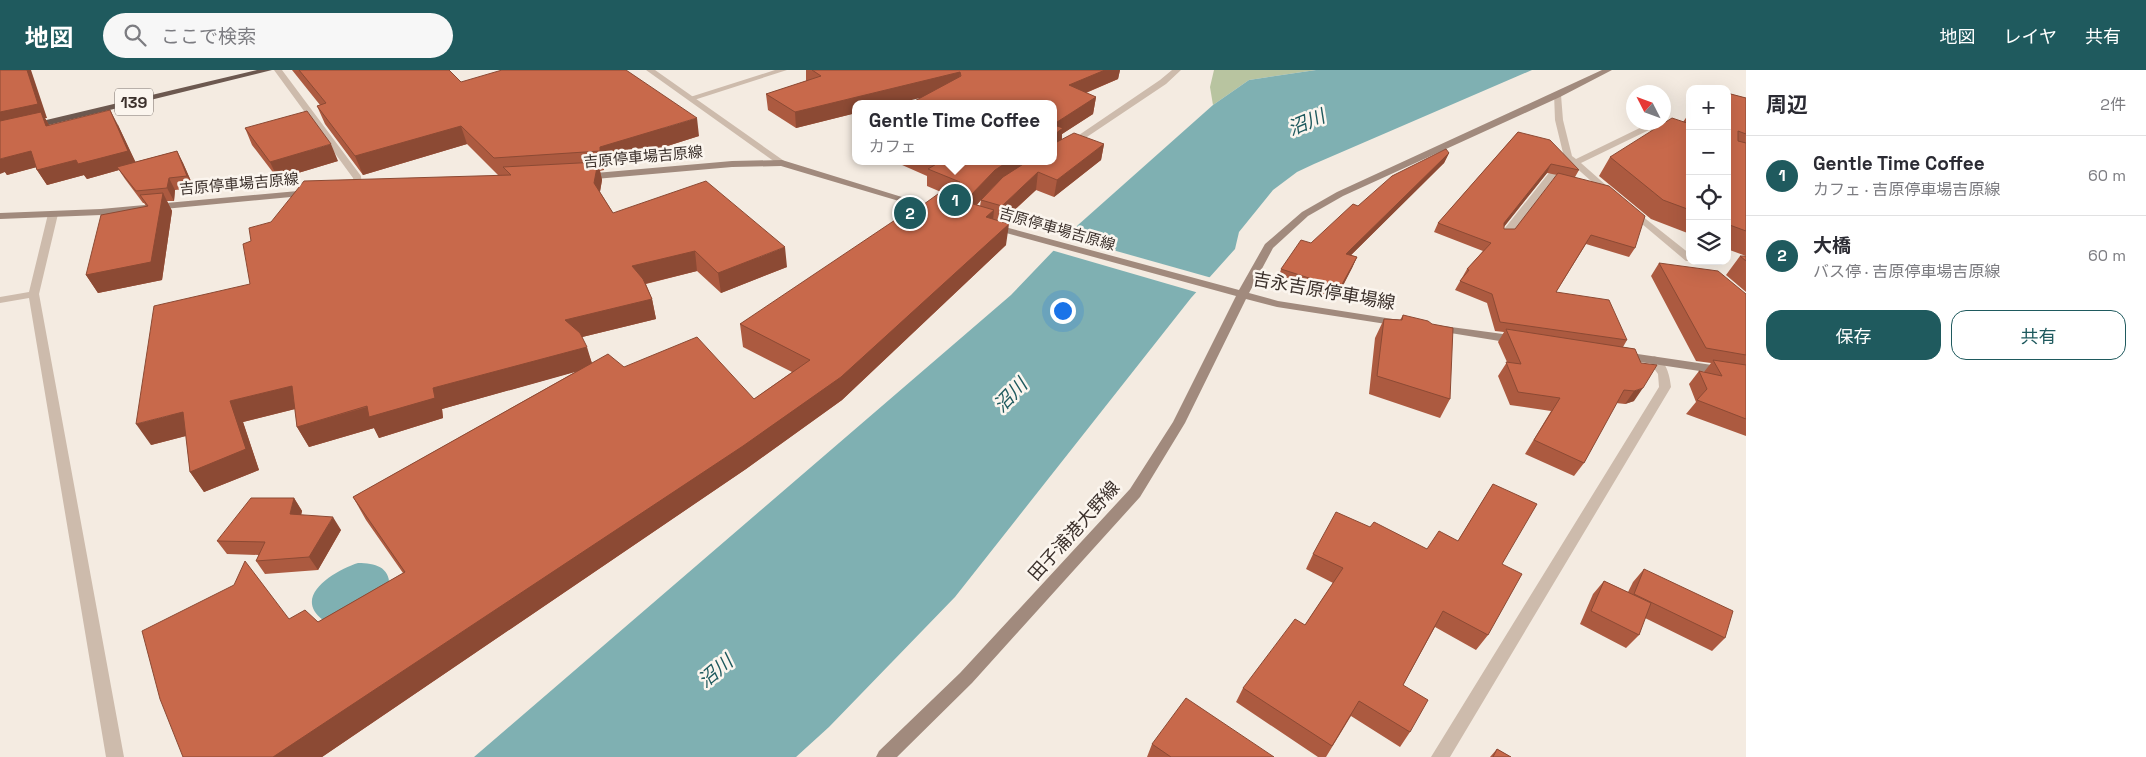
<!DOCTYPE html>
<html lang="ja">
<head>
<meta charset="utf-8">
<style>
  body { margin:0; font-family:"Space Grotesk","Noto Sans JP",sans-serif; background:#f7f7f7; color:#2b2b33 }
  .controls { position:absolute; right:15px; top:15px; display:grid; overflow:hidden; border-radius:10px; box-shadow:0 5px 20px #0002 }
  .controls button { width:45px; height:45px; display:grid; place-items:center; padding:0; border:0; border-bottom:1px solid #e1e1e2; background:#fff; color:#2b2b33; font:25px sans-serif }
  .compass { position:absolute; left:1626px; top:15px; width:45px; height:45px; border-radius:50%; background:#fff; box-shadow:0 5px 20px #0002; rotate:312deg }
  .you { position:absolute; left:1062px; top:240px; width:18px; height:18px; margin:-12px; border:4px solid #fff; border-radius:50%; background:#1a73e8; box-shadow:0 0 0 8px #1a73e833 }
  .badge { display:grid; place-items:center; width:32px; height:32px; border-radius:50%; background:#1f5a5e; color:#fff; font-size:16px; font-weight:700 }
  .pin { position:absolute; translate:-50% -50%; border:2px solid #fff; box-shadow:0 1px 5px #0006 }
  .popup { position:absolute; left:852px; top:30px; width:205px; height:65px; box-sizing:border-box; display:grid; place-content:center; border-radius:10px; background:#fff; filter:drop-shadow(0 1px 4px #0005); font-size:16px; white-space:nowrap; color:#7c7c81 }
  .popup b { font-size:19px; color:#2b2b33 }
  .popup::after { content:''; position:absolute; left:50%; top:100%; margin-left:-10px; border:10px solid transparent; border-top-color:#fff }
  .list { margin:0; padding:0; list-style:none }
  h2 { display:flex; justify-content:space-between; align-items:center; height:65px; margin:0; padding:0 20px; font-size:21px }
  h2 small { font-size:16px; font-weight:400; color:#7c7c81 }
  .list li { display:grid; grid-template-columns:32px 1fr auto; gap:15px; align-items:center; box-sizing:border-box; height:80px; padding:0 20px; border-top:1px solid #e1e1e2 }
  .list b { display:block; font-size:19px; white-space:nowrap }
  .list p { margin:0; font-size:16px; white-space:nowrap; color:#7c7c81 }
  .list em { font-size:16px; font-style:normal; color:#7c7c81 }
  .actions { display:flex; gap:10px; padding:15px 20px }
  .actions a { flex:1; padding:11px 0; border:1px solid #1f5a5e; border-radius:15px; text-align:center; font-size:18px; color:#1f5a5e }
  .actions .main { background:#1f5a5e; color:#fff }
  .icon { flex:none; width:28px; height:28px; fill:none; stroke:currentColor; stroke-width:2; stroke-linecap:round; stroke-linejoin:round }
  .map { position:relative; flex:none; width:1746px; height:687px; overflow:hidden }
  header { display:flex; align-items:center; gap:30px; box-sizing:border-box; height:70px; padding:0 25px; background:#1f5a5e; color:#fff }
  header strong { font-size:24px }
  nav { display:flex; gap:28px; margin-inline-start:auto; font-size:18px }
  .search { width:350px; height:45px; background:#f7f7f7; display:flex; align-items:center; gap:12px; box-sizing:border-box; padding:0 18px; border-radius:28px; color:#7c7c81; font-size:19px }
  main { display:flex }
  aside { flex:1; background:#fff }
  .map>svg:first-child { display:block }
</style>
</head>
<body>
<header>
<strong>地図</strong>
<div class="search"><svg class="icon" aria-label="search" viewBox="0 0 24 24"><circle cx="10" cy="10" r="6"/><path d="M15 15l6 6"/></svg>ここで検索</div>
<nav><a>地図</a><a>レイヤ</a><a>共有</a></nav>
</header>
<main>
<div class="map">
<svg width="1746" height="687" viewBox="0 0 1746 687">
  <rect width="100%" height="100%" fill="#f4ebe1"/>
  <path fill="#b8c4a0" d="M1214 0H1316L1249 10 1213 35 1210 17Z"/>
  <path fill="#7fb0b2" d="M1316 0H1532L1314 94 1297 102 1273 120 1239 162 1235 179 1191 228 955 527 829 657 796 687H474L1011 225 1078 155 1213 35 1249 10Z
    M358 493C377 493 392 498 389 520L323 550C291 526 336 500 358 493Z"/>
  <path fill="#f4ebe1" d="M1063 166 1212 208 1199 223 1051 180Z"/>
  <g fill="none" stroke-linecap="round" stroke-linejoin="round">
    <path fill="#cdbbac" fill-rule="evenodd" d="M274 0H282L361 106 362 121H356L353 108Z
      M775 0H787L694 30 687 28Z
      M1172 0H1181L1166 14 1054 89V82L1160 10Z
      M1554 23 1561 25 1563 50 1572 86 1576 89 1648 54 1690 68V74L1649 60 1581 93 1616 124 1614 126H1608L1564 87 1555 50Z
      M1551 103 1575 111 1570 114 1553 109 1509 167H1501V163L1548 104Z
      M1632 138 1690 184V191H1693H1686L1629 143 1627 141Z
      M1654 286C1666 289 1670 306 1671 317L1450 687H1431L1659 317 1658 304 1648 290Z"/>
    <path fill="#cdbbac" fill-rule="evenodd" d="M646 0H655L787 93 779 95Z
      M53 141 58 144 39 224 124 687H106L29 228 0 233V227L29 222 48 144Z"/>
    <path fill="#a18a7d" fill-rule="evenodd" d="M1602 0H1612L1560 27 1343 126 1308 146 1273 178 1249 223 1278 231 1399 250 1405 253 1399 256 1277 237 1246 229 1185 353 1140 427 972 613 897 687H876L879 681 960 603 1130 419 1173 352 1236 226 988 158V154H994L1239 220 1265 174 1302 142 1337 122Z
      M782 90 944 140 942 142H936L781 96 732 97 584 110 579 107 584 104 732 91Z
      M309 120 312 121V125L101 145 0 149V143L101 139Z
      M1436 255 1518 266 1524 270 1518 274 1432 260 1430 258 1432 256Z
      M1624 282 1746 300V308L1620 289 1618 286Z"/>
    <path fill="#6c584f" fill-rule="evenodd" d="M257 0H272L0 67V61Z"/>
  </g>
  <path fill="#ac5a40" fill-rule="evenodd" d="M0 0 47 48H45L49 55H118L135 92 177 81 183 93 194 118 175 120 174 131H167L172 141 162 210 98 223 86 205 146 136 144 133H143L125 109 119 100 87 109 84 105 47 115 37 100 36 97 7 105 5 102Z
    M292 0H449L461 12 699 66 604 96V100L600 101 602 110 600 122 613 143 787 197 721 223 697 201 646 214 652 229 656 249 582 267 592 293 624 297 754 329 792 302 743 277 740 254 913 142 947 127 948 125 927 116V106L893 91H1054V34L920 28 856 34V43L796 58 768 40 766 24 806 11V0H1120L1118 9 1086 23 1096 27 1093 44 1062 64V70L1104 74 1101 90 1054 127 1036 120 1002 152 1006 175 842 330 746 399 322 687H183L289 549 318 552 403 503 366 450 353 427 577 301 442 339 443 348 379 368 374 358 309 377 297 357 295 339 243 352 259 400 204 422 190 402 186 366 151 375 250 214 498 105 467 74 363 105 325 54 317 36 320 35ZM981 130 980 136 977 135Z
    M1727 23 1746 28V222L1726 205 1740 186H1746L1727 179Z
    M1690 42V164L1651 149 1599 106 1610 87 1683 52Z
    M245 58 338 91 278 109 252 75Z
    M1518 62 1579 100 1575 107 1635 178 1629 187 1586 174 1556 222 1627 270 1623 277 1635 279 1634 331 1625 334 1616 333 1584 393 1574 406 1525 384 1551 341 1510 335 1498 306 1507 292 1498 272 1504 262 1495 261 1487 233 1455 220 1467 199 1483 181 1434 162 1438 153ZM1547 103 1557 105 1515 159H1504V156Z
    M1449 83 1444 93 1351 185 1357 187 1352 198 1336 229 1278 210 1281 199 1311 173 1358 136Z
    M1659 193 1746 224V366L1686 344 1696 332 1689 314 1699 301 1704 302 1711 293 1696 291 1651 206Z
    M1403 245 1450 329 1440 348 1369 324 1375 268 1384 249 1400 250Z
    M1493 414 1502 494 1488 565 1476 580 1435 557 1403 615 1410 662 1400 677 1351 646 1326 687H1318L1236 632 1243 618 1305 555 1333 513 1306 499 1313 484 1370 457 1427 479 1458 471Z
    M294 428 302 441 301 445 341 460 318 500 265 504 256 491 259 485 227 484 217 471Z
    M1644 499 1725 568 1712 581 1645 548 1639 565 1626 578 1580 554 1593 524 1604 511 1628 522 1633 512Z
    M1152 674 1274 687H1147Z
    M1497 679 1511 687H1490Z"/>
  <path fill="#8c4a34" d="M27 0H31L47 48H45L50 57 0 59V42Z
    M1105 0H1120L1118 9 1066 31 1069 15Z
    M960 2 959 18 896 34H856V43L796 58 795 42Z
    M1096 27 1093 44 1062 64 1061 75 1054 80V54Z
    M110 40 118 55 137 95 117 97 119 100 87 109 84 105 47 115 37 100 76 90Z
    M697 48 699 66 604 96V100L600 81V77Z
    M461 56 467 74 363 105 355 86Z
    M331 74 338 91 278 109 270 92Z
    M1104 74 1101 90 1054 127 1057 110Z
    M31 81 41 96 7 105 5 102 0 104V89Z
    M177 81 183 93 194 118 187 106Z
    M1449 83 1444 93 1342 194 1346 184Z
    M1009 91H1034L993 117 968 144 969 127 995 100Z
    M598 92 602 110 598 132 594 113Z
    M1551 94 1547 103 1500 162 1504 153Z
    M1038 102 1036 120 1000 153 1002 136Z
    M169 108 175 120 174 131 167 118Z
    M163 123 172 141 162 210 98 223 86 205Z
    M994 140 992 161 986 147Z
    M1009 154 1006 175 842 330 746 399 322 687H273Z
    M785 177 787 197 721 223 718 203Z
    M695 181 697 201 636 216 632 196Z
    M1357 187 1352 198 1336 229 1340 218Z
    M652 229 656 249 570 270 565 250Z
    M587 277 593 297 442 339 443 348 379 368 374 358 309 377 297 357 433 318Z
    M292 316 303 337 243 352 259 400 204 422 190 402 230 331Z
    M1643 318 1634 331 1625 334 1634 321Z
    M183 342 197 363 151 375 136 354Z
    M294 428 302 441 298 458 290 444Z
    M333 447 341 460 318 500 309 487Z"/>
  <path fill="#c8694b" stroke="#8c4a34" d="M0 0H27L38 34 0 42Z
    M299 0H449L461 12 502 0H626L697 48 600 77V81L494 88 461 56 355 86 317 36 326 33Z
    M812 0H1105L1069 15 1096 27 1054 54V34H909L961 6 960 2 795 42 766 24 821 6Z
    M1727 23 1746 28V64L1738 61V71L1746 73V161L1727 154Z
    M110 40 128 81 78 94 76 90 37 100 31 81 0 89V51L41 42 46 56Z
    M307 41 331 74 270 92 245 58Z
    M1672 48 1690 54V140L1663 130 1610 87Z
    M1054 55 1063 58 1055 64V73L1074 63 1104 74 1057 110 1038 102 1002 136 981 130 1003 107 1028 91H1054Z
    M1518 62 1550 70 1579 100 1551 94 1504 153V159H1515L1558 103 1609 116 1645 146 1635 178 1591 165 1556 222 1609 230 1627 270 1500 252 1492 224 1460 211 1469 200 1467 199 1491 173 1438 153Z
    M1446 79 1449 83 1346 184 1357 187 1340 218 1281 199 1301 170 1311 173 1353 134 1358 136 1392 106Z
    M177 81 187 106 169 108 167 118 136 121 117 97Z
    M934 91H1009L995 100 969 127 948 120 960 112 928 99 938 93Z
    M598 92 594 113 613 143 706 111 785 177 718 203 695 181 632 196 643 209 652 229 565 250 580 263 587 277 433 318 435 328 369 347 367 336 297 357 292 316 230 331 246 379 190 402 183 342 136 354 154 236 250 214 243 174 251 171 249 158 271 152 304 111 511 105 503 97Z
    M163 123 151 192 86 205 101 145 148 136 140 125Z
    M938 124 994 140 986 147 1009 154 841 307 743 376 273 687H183L160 629 142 561 234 515 245 491 289 549 305 540 318 552 405 502 353 427 608 284 624 297 697 267 754 329 810 290 740 254 910 140 913 142Z
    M1740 186H1746V191Z
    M1659 193 1718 201 1746 224V285L1706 278Z
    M1403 245 1428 251 1432 254 1453 258 1450 329 1377 306 1384 249 1402 250Z
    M1506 259 1635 279 1641 293 1657 295 1643 318 1634 321 1624 320 1584 393 1534 370 1560 328 1518 322 1506 292 1521 294Z
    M1713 290 1746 295V349L1697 330 1707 319 1699 301 1722 306Z
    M1493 414 1537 434 1502 494 1522 504 1488 565 1443 541 1403 615 1428 630 1410 662 1359 631 1332 676 1243 618 1295 549 1305 555 1343 498 1313 484 1336 442 1370 457 1374 452 1427 479 1439 461 1458 471Z
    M251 428H294L290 444 333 447 309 487 256 491 265 472 217 471Z
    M1644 499 1733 541 1725 568 1634 524Z
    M1604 511 1651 533 1639 565 1591 541Z
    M1186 628 1274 687H1171L1152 674Z
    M1497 679 1511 687H1493Z"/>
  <g text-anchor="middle" stroke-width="5" stroke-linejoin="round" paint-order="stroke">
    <g font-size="15" fill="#3b302b" stroke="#fbf5ee">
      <text transform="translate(643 87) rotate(-5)" y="5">吉原停車場吉原線</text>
      <text transform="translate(239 114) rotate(-5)" y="5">吉原停車場吉原線</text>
      <text transform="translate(1057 159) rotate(16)" y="5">吉原停車場吉原線</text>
    </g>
    <rect fill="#fbf5ee" stroke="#756b66" stroke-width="1" x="115" y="18.5" width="38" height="27" rx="4"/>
    <g font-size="16" font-weight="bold" fill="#3b302b">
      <text x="134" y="38">139</text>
    </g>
    <g font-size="18" fill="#3b302b" stroke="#fbf5ee">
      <text transform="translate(1324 221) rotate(10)" y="6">吉永吉原停車場線</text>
      <text transform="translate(1074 461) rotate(-48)" y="6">田子浦港大野線</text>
    </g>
    <g font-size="19" font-style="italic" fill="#1f5a5e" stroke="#fbf5ee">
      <text transform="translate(1306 52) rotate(-23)" y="7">沼川</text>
      <text transform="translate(1010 325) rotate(-46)" y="7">沼川</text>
      <text transform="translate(715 601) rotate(-40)" y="7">沼川</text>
    </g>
  </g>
</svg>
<div class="controls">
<button>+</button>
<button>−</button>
<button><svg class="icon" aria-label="locate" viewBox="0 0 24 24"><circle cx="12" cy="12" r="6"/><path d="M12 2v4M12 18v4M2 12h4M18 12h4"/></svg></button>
<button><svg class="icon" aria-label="layers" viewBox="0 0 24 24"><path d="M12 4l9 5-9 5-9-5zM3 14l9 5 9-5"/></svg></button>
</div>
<svg class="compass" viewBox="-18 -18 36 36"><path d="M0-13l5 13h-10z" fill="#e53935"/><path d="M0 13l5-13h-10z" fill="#7c7c81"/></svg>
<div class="you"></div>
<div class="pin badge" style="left:955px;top:130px">1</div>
<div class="popup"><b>Gentle Time Coffee</b>カフェ</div>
<div class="pin badge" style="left:910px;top:143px">2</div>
</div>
<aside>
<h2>周辺<small>2件</small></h2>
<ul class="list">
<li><span class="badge">1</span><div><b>Gentle Time Coffee</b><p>カフェ · 吉原停車場吉原線</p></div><em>60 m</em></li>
<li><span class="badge">2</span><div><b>大橋</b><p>バス停 · 吉原停車場吉原線</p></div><em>60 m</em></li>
</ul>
<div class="actions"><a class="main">保存</a><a>共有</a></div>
</aside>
</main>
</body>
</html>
